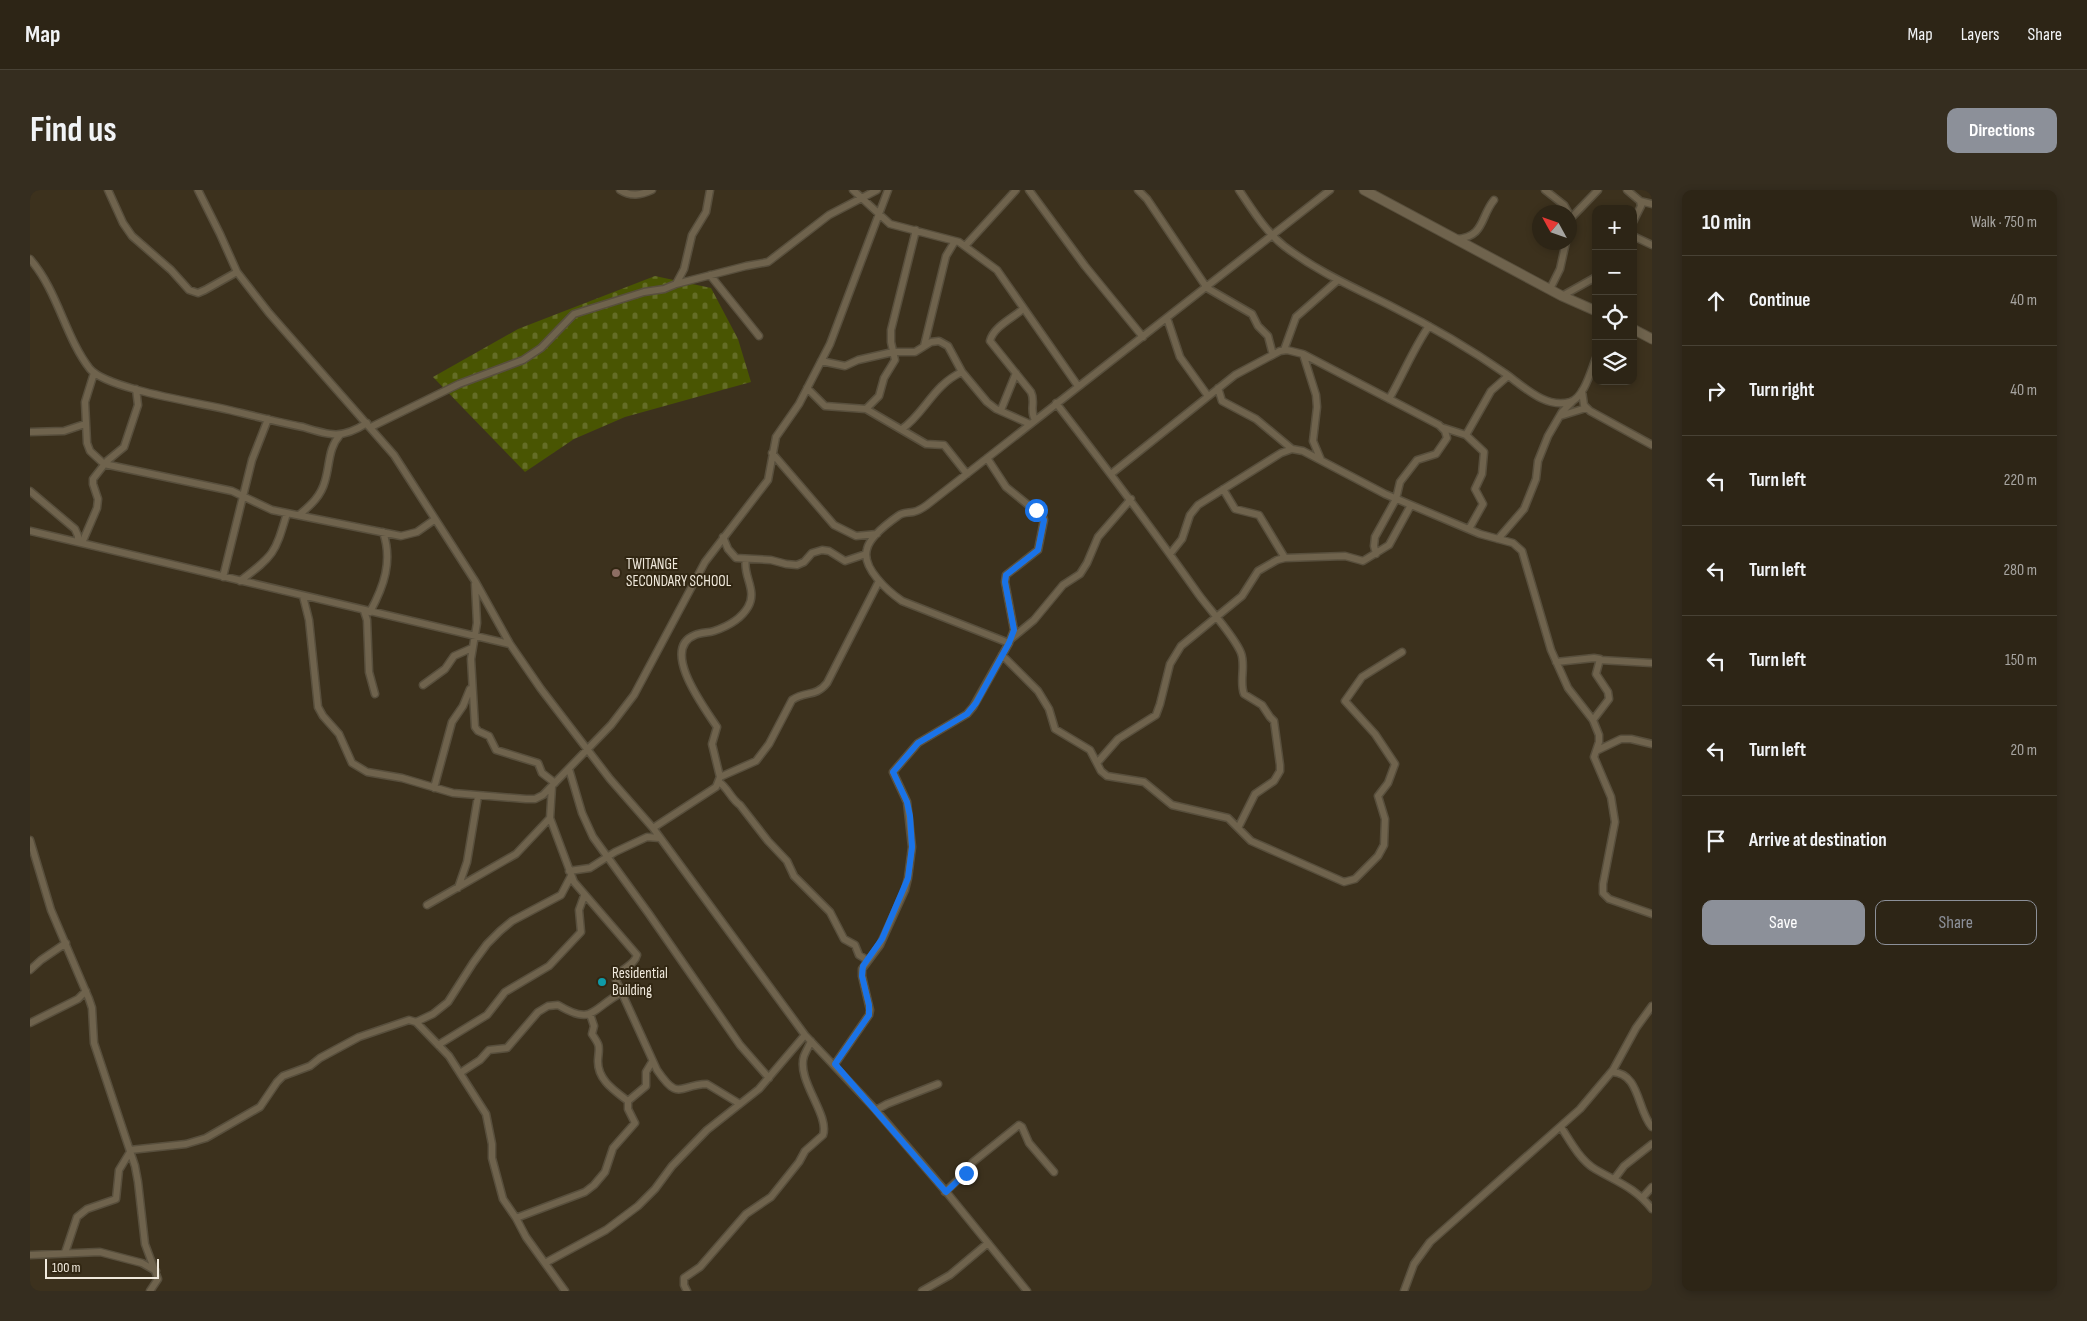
<!DOCTYPE html>
<html lang="en">
<head>
<meta charset="utf-8">
<style>
  body { margin:0; font-family:"Sofia Sans Condensed",sans-serif; background:#352d1f; color:#f1f3f6 }
  .controls { position:absolute; right:15px; top:15px; display:grid; overflow:hidden; border-radius:10px; box-shadow:0 2px 8px #0003 }
  .controls button { width:45px; height:45px; display:grid; place-items:center; padding:0; border:0; border-bottom:1px solid #484235; background:#2d2516; color:#f1f3f6; font:25px sans-serif }
  .compass { position:absolute; left:1502px; top:15px; width:45px; height:45px; border-radius:50%; background:#2d2516; box-shadow:0 2px 8px #0003; rotate:310deg }
  .scale { position:absolute; left:15px; bottom:12px; width:114px; box-sizing:border-box; padding-left:5px; border:2px solid #f0e9dc; border-top:0; font-size:14px; line-height:18px; white-space:nowrap; color:#f0e9dc; -webkit-text-stroke:4px #322713; paint-order:stroke }
  .stop { position:absolute; width:15px; height:15px; margin:-11px; border:4px solid #1a73e8; border-radius:50%; background:#fff }
  .stop.end { background:#1a73e8; border-color:#fff; box-shadow:0 1px 5px #0008 }
  .list { margin:0; padding:0; list-style:none }
  h2 { display:flex; justify-content:space-between; align-items:center; height:65px; margin:0; padding:0 20px; font-size:21px }
  h2 small { font-size:16px; font-weight:400; color:#a7a5a1 }
  .list li { display:grid; grid-template-columns:32px 1fr auto; gap:15px; align-items:center; box-sizing:border-box; height:90px; padding:0 20px; border-top:1px solid #484235 }
  .list b { display:block; font-size:19px; white-space:nowrap }
  .list em { font-size:16px; font-style:normal; color:#a7a5a1 }
  .actions { display:flex; gap:10px; padding:15px 20px }
  .actions a { flex:1; padding:11px 0; border:1px solid #8c9099; border-radius:10px; text-align:center; font-size:18px; color:#8c9099 }
  .actions .main { background:#8c9099; color:#fff }
  .icon { flex:none; width:28px; height:28px; fill:none; stroke:currentColor; stroke-width:2; stroke-linecap:round; stroke-linejoin:round }
  .map { position:relative; flex:none; width:1622px; height:1101px; overflow:hidden; border-radius:10px }
  header { display:flex; align-items:center; gap:30px; box-sizing:border-box; height:70px; padding:0 25px; background:#2d2516; border-bottom:1px solid #484235 }
  header strong { font-size:24px }
  nav { display:flex; gap:28px; margin-inline-start:auto; font-size:18px }
  .intro { display:flex; align-items:center; justify-content:space-between; box-sizing:border-box; height:120px; padding:0 30px }
  h1 { margin:0; font-size:35px }
  .button { padding:12px 22px; border-radius:10px; background:#8c9099; color:#fff; font-size:18px; font-weight:700 }
  main { display:flex; gap:30px; padding:0 30px }
  aside { flex:1; background:#2d2516; border-radius:10px; box-shadow:0 2px 8px #0003 }
  .map>svg:first-child { display:block }
</style>
</head>
<body>
<header>
<strong>Map</strong>
<nav><a>Map</a><a>Layers</a><a>Share</a></nav>
</header>
<div class="intro"><h1>Find us</h1><a class="button">Directions</a></div>
<main>
<div class="map">
<svg width="1622" height="1101" viewBox="0 0 1622 1101">
  <defs>
    <pattern id="cemetery-stones" width="16" height="16" patternUnits="userSpaceOnUse" patternTransform="scale(1.25)"><rect width="16" height="16" fill="#495502"/><path d="M2 7V4a2 2 0 0 1 4 0v3zM10 15v-3a2 2 0 0 1 4 0v3z" fill="#646d26"/></pattern>
  </defs>
  <rect width="100%" height="100%" fill="#3c311d"/>
  <path fill="url(#cemetery-stones)" d="M625 86 681 98 708 149 721 192 595 227 544 249 495 282 403 187 488 139Z"/>
  <g fill="none" stroke-linecap="round" stroke-linejoin="round">
    <g stroke="#584f3d" stroke-width="9">
      <path id="minor" d="M78 0 93 33 102 46 141 80 159 100 168 103 175 100 207 82
        M168 0 190 44 207 82 239 123 364 265 445 391 480 454 511 499 580 589 623 638 775 845 846 920 918 1004 997 1101
        M590 0C601 7 611 5 622 0
        M823 0 860 34 929 52 967 80 1048 196
        M999 0 1055 76 1113 147
        M1108 0 1117 9 1177 98 1222 124 1228 136 1238 146 1243 165
        M1209 0C1222 19 1235 41 1254 56 1288 82 1321 96 1359 115 1399 135 1439 158 1476 184 1494 197 1516 219 1540 212 1554 208 1561 180 1566 168
        M1515 0 1534 15 1538 22
        M1597 0 1610 11 1611 16 1603 32
        M1610 11 1622 14
        M1540 29 1568 0
        M1603 46 1622 55
        M1426 49C1455 47 1450 27 1464 10
        M935 56 986 0
        M0 69C28 101 35 147 60 179 77 199 170 213 199 220 224 226 248 232 273 237 301 246 312 249 337 233
        M680 85 729 146
        M646 94 716 76 738 72 799 25 847 0
        M1520 99 1530 79 1536 52
        M1532 106 1566 87
        M993 119C983 128 963 137 960 151L1001 202C1006 212 999 220 1005 230
        M1137 128 1150 167 1178 206
        M894 156 916 66 925 51
        M1254 160 1266 127 1307 91
        M1273 164 1286 205 1287 217 1283 251 1291 270
        M791 171 815 176 828 170 863 162H885L901 152 909 151 918 156 932 182 957 212 966 219 1000 234
        M64 183 55 212 57 253 60 261 74 274 202 301 242 320 371 346 387 342 404 330
        M777 198 795 216 836 219 896 254 914 255 937 284
        M1188 198 1192 211 1226 229 1262 259
        M1552 201 1554 215 1560 221 1622 255
        M1359 209C1373 185 1383 159 1399 136
        M1026 213C1075 276 1123 340 1169 405 1180 420 1205 447 1211 463 1216 476 1209 491 1214 504L1232 515 1240 527 1244 531 1250 575V581L1244 591 1225 604 1208 638
        M836 219 849 206 854 188 865 170 861 152V140L886 40
        M971 220 986 183
        M1530 226 1556 218
        M341 237 429 194 493 170 511 158 544 124 614 102 634 99 646 94 654 79 662 45 676 22 680 0
        M1414 238 1436 245 1454 262 1452 284 1445 299 1453 314 1439 339
        M872 239C895 223 903 195 932 182
        M0 242 34 241 55 234
        M1436 245 1461 201 1478 186
        M742 263 804 335 826 346 847 344
        M1081 284 1205 185 1250 161 1257 160 1273 164 1409 235 1415 241 1417 248 1406 264 1387 270 1370 292 1366 309 1345 347 1344 356 1346 364
        M1193 299 1205 319 1229 325 1255 368
        M0 301 45 339 48 346V352
        M269 325C281 315 291 306 295 291 300 275 298 258 310 245
        M0 341 480 454
        M693 347 698 359 706 368 741 370 756 374 767 375 774 372 782 363 792 360 799 361 815 371 836 364
        M1468 349 1494 319 1506 289 1508 271 1518 246 1532 222 1542 212
        M52 353 67 318 68 309 63 294V289L77 271 94 257 108 215 106 199
        M1140 364 1152 349 1160 325 1168 315 1251 263 1262 259 1273 261 1355 304 1450 344 1483 353 1492 361 1521 460 1538 498 1563 530 1569 545V552L1564 567 1581 607 1585 632 1573 694V703L1579 709 1622 724
        M193 387 222 270 238 229
        M210 391C245 365 245 363 257 323
        M445 394 447 433 441 469 445 537 448 541 459 546 466 560 508 573 512 583 525 593
        M273 406 279 430 288 517 293 526 309 544 322 573 337 582 372 588 423 603 496 609H505L513 605 581 535 604 505 675 372 738 290 746 247 769 214 800 154 858 0
        M334 421 337 430 339 482 345 504
        M340 422C354 396 363 371 353 342
        M981 449 1004 430 1033 395 1050 384 1057 373 1068 347 1101 309
        M979 453 872 411C859 402 831 378 837 359 840 346 858 333 868 326 873 322 878 323 883 322 888 321 893 318 897 315L1300 0
        M972 465 1008 501 1019 519 1025 539 1060 560 1071 581 1077 586 1114 592 1142 615 1198 628 1221 651 1314 692 1325 689 1348 666 1354 655 1355 629 1348 606 1358 593 1365 574 1345 544 1315 511 1332 487 1372 462
        M1570 470 1622 473
        M1526 472 1564 468 1570 469 1566 484 1578 502 1579 509 1563 530
        M393 495 415 479 424 466 442 458
        M1566 561 1591 549H1601L1622 554
        M1067 573 1088 549 1126 525 1130 514 1140 474 1151 456 1212 406 1228 381 1247 370 1255 368 1315 366 1333 371 1359 355 1381 315
        M539 579 552 623 563 647 619 724 710 855 739 888
        M690 587 726 571 739 554 762 510C776 500 785 508 797 493L849 391
        M689 592C698 598 701 609 710 615L738 651 757 671 764 686 800 722 814 749 825 755 829 765 837 770
        M522 596 520 628 544 692 607 765C604 777 588 778 586 790L627 880C649 912 648 895 677 894L710 914
        M404 598 422 532 433 516 440 499
        M623 638 686 597 690 587 682 554 687 537C676 520 629 459 665 445 671 442 678 443 684 441 696 437 711 429 718 417 728 400 712 385 716 369
        M0 650 21 720 59 809 62 818 64 853 105 976 108 992 115 1054 128 1089 120 1101
        M539 681 560 678 585 662 617 647 630 648
        M428 698 437 672 448 606
        M397 715 486 664 520 628
        M0 780 11 770 36 753
        M560 824 564 836 562 844C571 857 569 856 568 870 567 890 585 901 598 911
        M386 832 403 824 418 812 443 773 457 754 470 741 482 731 531 705 541 686
        M0 833 48 809 56 801
        M408 855 457 825 475 802 519 776 551 742 549 720 554 706
        M805 874 839 825 840 820 832 786V779L850 755 875 700 878 688 882 657 877 612 863 582 888 553 937 524 943 517 979 453 984 440 975 392 976 385 1008 360 1014 330 1013 327 976 297 957 268
        M1582 882C1610 883 1607 920 1622 937
        M430 883 450 870 459 860 477 858 508 822 518 816 528 815C563 836 561 819 591 803
        M846 920 857 914 908 894
        M1531 937C1540 951 1550 970 1565 979 1587 992 1606 998 1622 1019
        M100 960 156 954 176 948 230 917 247 892 253 886 280 876 290 868 329 847 379 830 386 832 419 866 456 924 462 954V968L473 1009 486 1028 496 1047 535 1101
        M1585 988 1594 976 1622 954
        M915 1002 935 983 943 972 989 935 992 937 999 953 1024 982
        M1612 1008 1622 997
        M486 1028 555 1002 564 995 575 982 583 958 605 933 598 919V911L616 896V882L622 872
        M35 1063 47 1027 57 1019 86 1009 89 980 100 962
        M0 1065 70 1062 112 1073 126 1081
        M515 1073 576 1040 608 1016 625 999 642 976 677 940 729 899 775 845
        M657 1101 654 1095V1088L670 1077 716 1024 741 1007 769 972 775 961 793 945C800 925 766 890 774 866 776 861 779 856 781 851
        M892 1101 920 1085 958 1053
        M1374 1101 1384 1074 1400 1052 1550 919 1583 880 1606 838 1622 816"/>
    </g>
    <g stroke="#584f3d" stroke-width="11">
      <path id="tertiary" d="M1334 0 1532 106 1566 121
        M1603 139 1622 149"/>
    </g>
    <use href="#minor" stroke="#6f634d" stroke-width="6"/>
    <use href="#tertiary" stroke="#6f634d" stroke-width="9"/>
  </g>
  <g fill="none" stroke-linecap="round" stroke-linejoin="round">
    <path stroke="#1a73e8" stroke-width="6" d="M936 983 916 1002 805 874 839 825V815L832 786 833 776 852 749 878 688 882 657 880 626 877 612 863 582 888 553 937 524 946 513 979 453 984 440 975 392 976 385 1008 360 1014 330 1006 320"/>
  </g>
  <circle fill="#8d6e63" stroke="#322713" stroke-width="2" cx="586" cy="383" r="5"/>
  <circle fill="#0f9aa8" stroke="#322713" stroke-width="2" cx="572" cy="792" r="5"/>
  <g text-anchor="middle" stroke-width="4" stroke-linejoin="round" paint-order="stroke">
    <g font-size="15" fill="#f0e9dc" stroke="#322713" text-anchor="start">
      <text x="596" y="379">TWITANGE<tspan x="596" dy="17">SECONDARY SCHOOL</tspan></text>
      <text x="582" y="788">Residential<tspan x="582" dy="17">Building</tspan></text>
    </g>
  </g>
</svg>
<div class="controls">
<button>+</button>
<button>−</button>
<button><svg class="icon" aria-label="locate" viewBox="0 0 24 24"><circle cx="12" cy="12" r="6"/><path d="M12 2v4M12 18v4M2 12h4M18 12h4"/></svg></button>
<button><svg class="icon" aria-label="layers" viewBox="0 0 24 24"><path d="M12 4l9 5-9 5-9-5zM3 14l9 5 9-5"/></svg></button>
</div>
<svg class="compass" viewBox="-18 -18 36 36"><path d="M0-13l5 13h-10z" fill="#e53935"/><path d="M0 13l5-13h-10z" fill="#a7a5a1"/></svg>
<div class="scale">100 m</div>
<div class="stop" style="left:1006px;top:320px"></div>
<div class="stop end" style="left:936px;top:983px"></div>
</div>
<aside>
<h2>10 min<small>Walk · 750 m</small></h2>
<ul class="list">
<li><svg class="icon" aria-label="ahead" viewBox="0 0 24 24"><path d="M12 20V5M6 11l6-6 6 6"/></svg><div><b>Continue</b></div><em>40 m</em></li>
<li><svg class="icon" aria-label="right" viewBox="0 0 24 24"><path d="M7 20v-9h11M14 6l5 5-5 5"/></svg><div><b>Turn right</b></div><em>40 m</em></li>
<li><svg class="icon" aria-label="left" viewBox="0 0 24 24"><path d="M17 20v-9H6M10 6l-5 5 5 5"/></svg><div><b>Turn left</b></div><em>220 m</em></li>
<li><svg class="icon" aria-label="left" viewBox="0 0 24 24"><path d="M17 20v-9H6M10 6l-5 5 5 5"/></svg><div><b>Turn left</b></div><em>280 m</em></li>
<li><svg class="icon" aria-label="left" viewBox="0 0 24 24"><path d="M17 20v-9H6M10 6l-5 5 5 5"/></svg><div><b>Turn left</b></div><em>150 m</em></li>
<li><svg class="icon" aria-label="left" viewBox="0 0 24 24"><path d="M17 20v-9H6M10 6l-5 5 5 5"/></svg><div><b>Turn left</b></div><em>20 m</em></li>
<li><svg class="icon" aria-label="arrive" viewBox="0 0 24 24"><path d="M6 21V4h12l-3 4 3 4H6"/></svg><div><b>Arrive at destination</b></div></li>
</ul>
<div class="actions"><a class="main">Save</a><a>Share</a></div>
</aside>
</main>
</body>
</html>
